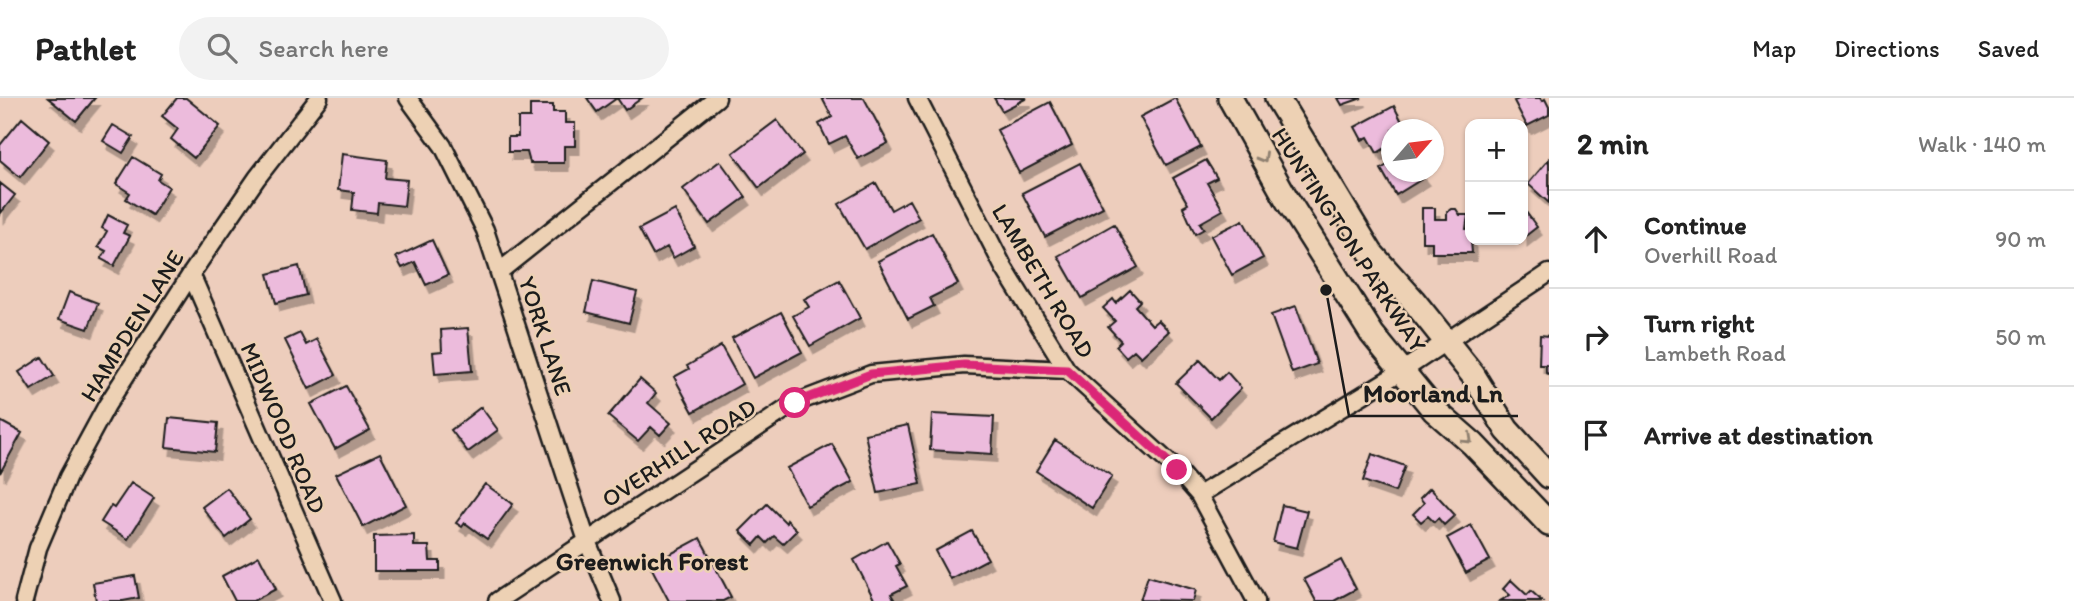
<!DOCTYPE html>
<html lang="en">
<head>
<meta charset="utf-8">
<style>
  body { margin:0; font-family:Itim,sans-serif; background:#f2f2f2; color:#222 }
  .controls { position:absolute; right:21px; top:21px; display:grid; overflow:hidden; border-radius:14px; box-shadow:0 2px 5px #0004 }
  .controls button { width:63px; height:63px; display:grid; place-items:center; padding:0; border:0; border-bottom:2px solid #e0e0e0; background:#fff; color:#222; font:35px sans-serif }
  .compass { position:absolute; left:1381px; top:21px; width:63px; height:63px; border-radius:50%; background:#fff; box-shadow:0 2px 5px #0004; rotate:62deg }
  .stop { position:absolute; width:21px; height:21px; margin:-16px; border:5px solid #db2777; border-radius:50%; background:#fff }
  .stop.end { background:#db2777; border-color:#fff; box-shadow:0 2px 7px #0008 }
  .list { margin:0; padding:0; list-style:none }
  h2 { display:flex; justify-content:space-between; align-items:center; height:91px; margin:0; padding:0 28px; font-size:30px }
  h2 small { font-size:23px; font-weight:400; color:#767676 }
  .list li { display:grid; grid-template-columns:46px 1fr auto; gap:21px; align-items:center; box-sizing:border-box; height:98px; padding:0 28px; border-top:2px solid #e0e0e0 }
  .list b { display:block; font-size:26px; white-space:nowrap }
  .list p { margin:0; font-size:23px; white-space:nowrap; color:#767676 }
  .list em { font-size:23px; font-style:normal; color:#767676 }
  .icon { flex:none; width:38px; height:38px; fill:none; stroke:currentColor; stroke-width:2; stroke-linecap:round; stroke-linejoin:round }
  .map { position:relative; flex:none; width:1549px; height:503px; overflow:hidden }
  header { display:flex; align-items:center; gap:42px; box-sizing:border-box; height:98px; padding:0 35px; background:#fff; border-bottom:2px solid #e0e0e0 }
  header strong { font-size:33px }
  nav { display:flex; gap:38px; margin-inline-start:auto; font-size:24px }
  .search { width:490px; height:63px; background:#f2f2f2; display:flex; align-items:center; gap:18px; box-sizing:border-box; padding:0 24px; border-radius:38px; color:#767676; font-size:26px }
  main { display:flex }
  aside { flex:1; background:#fff }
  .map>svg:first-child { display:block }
</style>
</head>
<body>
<header>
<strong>Pathlet</strong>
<div class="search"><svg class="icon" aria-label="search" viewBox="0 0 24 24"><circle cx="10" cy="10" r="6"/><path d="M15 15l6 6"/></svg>Search here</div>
<nav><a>Map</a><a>Directions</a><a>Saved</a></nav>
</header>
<main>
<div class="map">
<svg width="1549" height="503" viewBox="0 0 1549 503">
  <defs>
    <filter id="shadow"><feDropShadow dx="4.5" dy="8" stdDeviation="0" flood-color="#0004"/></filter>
  </defs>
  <rect width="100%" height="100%" fill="#edcdbc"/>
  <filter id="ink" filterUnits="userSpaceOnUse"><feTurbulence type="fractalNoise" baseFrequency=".0143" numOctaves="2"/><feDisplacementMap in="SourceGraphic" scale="14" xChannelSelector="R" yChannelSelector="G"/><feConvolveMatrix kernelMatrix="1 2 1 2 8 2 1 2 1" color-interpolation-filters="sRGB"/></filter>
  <g filter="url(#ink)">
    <path fill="#ecbbdc" stroke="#1c1c1c" stroke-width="2" filter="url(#shadow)" d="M48 0H95L76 23Z
      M177 0H186L220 28 194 60 171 41 178 31 162 18Z
      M587 0H617L597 14Z
      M617 0H642L625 12Z
      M822 0H864L888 45 858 61 845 38 829 46 819 26 832 19Z
      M994 0H1027L1002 13Z
      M1175 0 1201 49 1166 67 1140 19Z
      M1338 0H1362L1342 7Z
      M1521 0H1540L1542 3 1545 1 1549 9V17L1527 28 1514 3Z
      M1050 4 1072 47 1019 75 997 32Z
      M530 7H553V14H565V25H575V48H564V65H530L527 54H508V39H518V20H530Z
      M1394 8 1406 32H1392V46L1377 55 1368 39 1362 42 1355 29Z
      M22 20 49 43 20 79 0 62V47Z
      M777 22 803 56 759 90 733 55Z
      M113 27 133 39 123 55 103 43Z
      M342 56 387 62 385 80 407 82 404 108 378 105 377 115 352 112 354 94 338 92Z
      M133 59 161 76 158 82 169 89 152 117 126 101 130 95 116 86Z
      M1549 61V105L1528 86Z
      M1206 62 1217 80 1207 85 1223 112 1200 125 1204 131 1195 136 1183 109 1188 106 1173 80Z
      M720 63 746 99 709 126 683 91Z
      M1392 64V74H1421L1425 79 1396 97 1381 71Z
      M1080 65 1103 109 1045 139 1022 95Z
      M0 85 15 97 0 116Z
      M876 85 891 112 909 102 919 120 865 151 839 106Z
      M1422 110H1435V121H1447V114L1451 111H1456L1460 117H1468L1466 131H1470L1472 155H1432V144H1422Z
      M1523 110 1537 129 1523 140Z
      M675 112 694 148 673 160 667 149 653 157 639 131Z
      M108 117 127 127 123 135 130 138 114 168 101 161 106 153 98 149 107 133 102 130Z
      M1243 122 1263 160 1232 177 1211 138Z
      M1114 126 1138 169 1082 200 1058 158Z
      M932 135 958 186 930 200 934 208 908 221 878 163Z
      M432 142 448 177 426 187 415 164 402 170 396 159Z
      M299 168 306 197 276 205 268 176Z
      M839 182 860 220 810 248 793 218 809 209 804 201Z
      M593 183 637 194 629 225 586 214Z
      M1130 192 1140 203 1135 208 1152 227 1158 222 1169 233 1141 259 1134 252 1126 259 1116 248 1121 243 1108 229 1115 223 1103 210 1113 201 1116 205Z
      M69 194 98 205 88 231 59 221Z
      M1296 208 1317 266 1292 275 1271 217Z
      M781 214 802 254 753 280 732 240Z
      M468 230 472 273 435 276 433 254 442 253 441 232Z
      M300 235 306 247 317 241 336 277 309 291 285 242Z
      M1540 237 1549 238V276L1546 275V267H1539Z
      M721 248 742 286 693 314 674 279 689 271 687 268Z
      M42 259 54 278 31 292 19 274Z
      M1200 262 1219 282 1227 274 1241 290 1211 320 1176 285Z
      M640 281 656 295 648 305 671 325 660 337 651 329 638 343 608 318Z
      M346 288 370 332 335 351 311 306Z
      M481 309 498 332 468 354 451 332Z
      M932 316 994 319 992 356 930 352Z
      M169 320 218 325 215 354 166 349Z
      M0 323 22 335 0 375Z
      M908 327 921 386 878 395 865 336Z
      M1055 342 1112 378 1092 410 1036 373Z
      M832 346 853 384 807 408 787 370Z
      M380 355 406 407 363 429 336 376Z
      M1372 356 1405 368 1395 394 1363 383Z
      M131 385 154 400 128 441 101 424 111 408 114 410Z
      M485 386 513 406 487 441 465 425 462 429 456 425Z
      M227 390 250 421 226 440 202 409Z
      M1430 390 1455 417 1444 427 1438 420 1434 424 1428 418 1421 424 1413 416 1424 405 1420 400Z
      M767 406 786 425 787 422 797 432 783 446 774 438 767 445 761 439 754 447 740 433Z
      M1282 407 1307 413 1297 450 1273 444Z
      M1471 427 1490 462 1466 475 1447 440Z
      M972 433 988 461 950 481 935 453Z
      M414 437V448H429L430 463H440V473H374V438Z
      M700 440 731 499 723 503H669L650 467Z
      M887 443 900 466 896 468 907 488 891 496 895 503H875L854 462Z
      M259 458 276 491 253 503H235L222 478Z
      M1341 462 1356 491 1334 503H1316L1304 481Z
      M135 478 139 500 123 503H96L93 485Z
      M1148 478 1196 492 1193 503 1140 502Z
      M1511 482 1527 497 1531 493 1542 503H1500L1510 497 1503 491Z"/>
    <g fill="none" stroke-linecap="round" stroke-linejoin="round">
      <g stroke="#1c1c1c" stroke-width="21">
        <path id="street" d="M408 0 443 48 485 132 587 443 612 503
          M917 0 1004 170 1067 272 1177 372 1199 397 1256 503
          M500 173 717 0
          M191 176 333 503
          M1199 397 1402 273 1549 175
          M24 503 38 450 68 379 107 307 191 176 257 80 319 0
          M497 503 795 305 871 276 964 267 1067 272"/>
      </g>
      <g stroke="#1c1c1c" stroke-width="28">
        <path id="secondary" d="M1230 0 1286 100 1372 236 1434 312 1473 346 1549 426
          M1277 0 1371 155 1413 202 1473 277 1507 332 1549 378"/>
      </g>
      <use href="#street" stroke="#edd1b4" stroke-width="16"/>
      <use href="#secondary" stroke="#edd1b4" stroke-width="23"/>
    </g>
    <defs><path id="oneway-chevron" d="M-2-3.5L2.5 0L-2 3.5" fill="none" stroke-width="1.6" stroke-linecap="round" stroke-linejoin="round" transform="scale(1.75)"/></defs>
    <g stroke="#8f8070">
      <use href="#oneway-chevron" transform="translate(1263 60) rotate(60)"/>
      <use href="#oneway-chevron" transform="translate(1468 341) rotate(43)"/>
    </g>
  </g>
  <g fill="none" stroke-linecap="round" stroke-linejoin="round" filter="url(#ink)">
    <path stroke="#db2777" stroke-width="9" d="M795 305 871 276 964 267 1067 272 1177 372"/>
  </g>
  <g text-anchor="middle" stroke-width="5" stroke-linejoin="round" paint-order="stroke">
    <g font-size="24" fill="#1c1c1c" stroke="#edd1b4">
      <text transform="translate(1349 142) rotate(57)" y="8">HUNTINGTON PARKWAY</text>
      <text transform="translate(1043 183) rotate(59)" y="8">LAMBETH ROAD</text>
      <text transform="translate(132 228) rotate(-58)" y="8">HAMPDEN LANE</text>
      <text transform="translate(545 238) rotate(72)" y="8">YORK LANE</text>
      <text transform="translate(283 330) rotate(67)" y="8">MIDWOOD ROAD</text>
      <text transform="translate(679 355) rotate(-33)" y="8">OVERHILL ROAD</text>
    </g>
    <g font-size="26" font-weight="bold" fill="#1c1c1c" stroke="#edd1b4">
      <text x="652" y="472">Greenwich Forest</text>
    </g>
  </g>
  <path fill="none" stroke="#1c1c1c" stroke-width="2.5" d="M1326 192L1349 318H1518"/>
  <circle fill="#1c1c1c" stroke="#edd1b4" stroke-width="2.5" cx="1326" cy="192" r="7"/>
  <g font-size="26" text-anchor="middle" font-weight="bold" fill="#1c1c1c" stroke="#edd1b4" stroke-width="5" stroke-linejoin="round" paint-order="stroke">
    <text x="1433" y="304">Moorland Ln</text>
  </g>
</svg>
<div class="controls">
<button>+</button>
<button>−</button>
</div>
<svg class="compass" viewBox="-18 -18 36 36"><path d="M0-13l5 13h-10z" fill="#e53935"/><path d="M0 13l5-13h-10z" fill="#767676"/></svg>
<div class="stop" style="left:795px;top:305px"></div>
<div class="stop end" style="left:1177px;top:372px"></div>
</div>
<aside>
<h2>2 min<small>Walk · 140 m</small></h2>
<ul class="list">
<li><svg class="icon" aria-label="ahead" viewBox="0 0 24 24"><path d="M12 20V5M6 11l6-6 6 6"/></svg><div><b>Continue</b><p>Overhill Road</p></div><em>90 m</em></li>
<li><svg class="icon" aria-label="right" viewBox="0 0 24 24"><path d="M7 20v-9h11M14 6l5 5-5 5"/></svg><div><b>Turn right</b><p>Lambeth Road</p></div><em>50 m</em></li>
<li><svg class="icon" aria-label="arrive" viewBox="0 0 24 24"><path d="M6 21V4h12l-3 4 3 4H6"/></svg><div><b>Arrive at destination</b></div></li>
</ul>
</aside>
</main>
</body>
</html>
